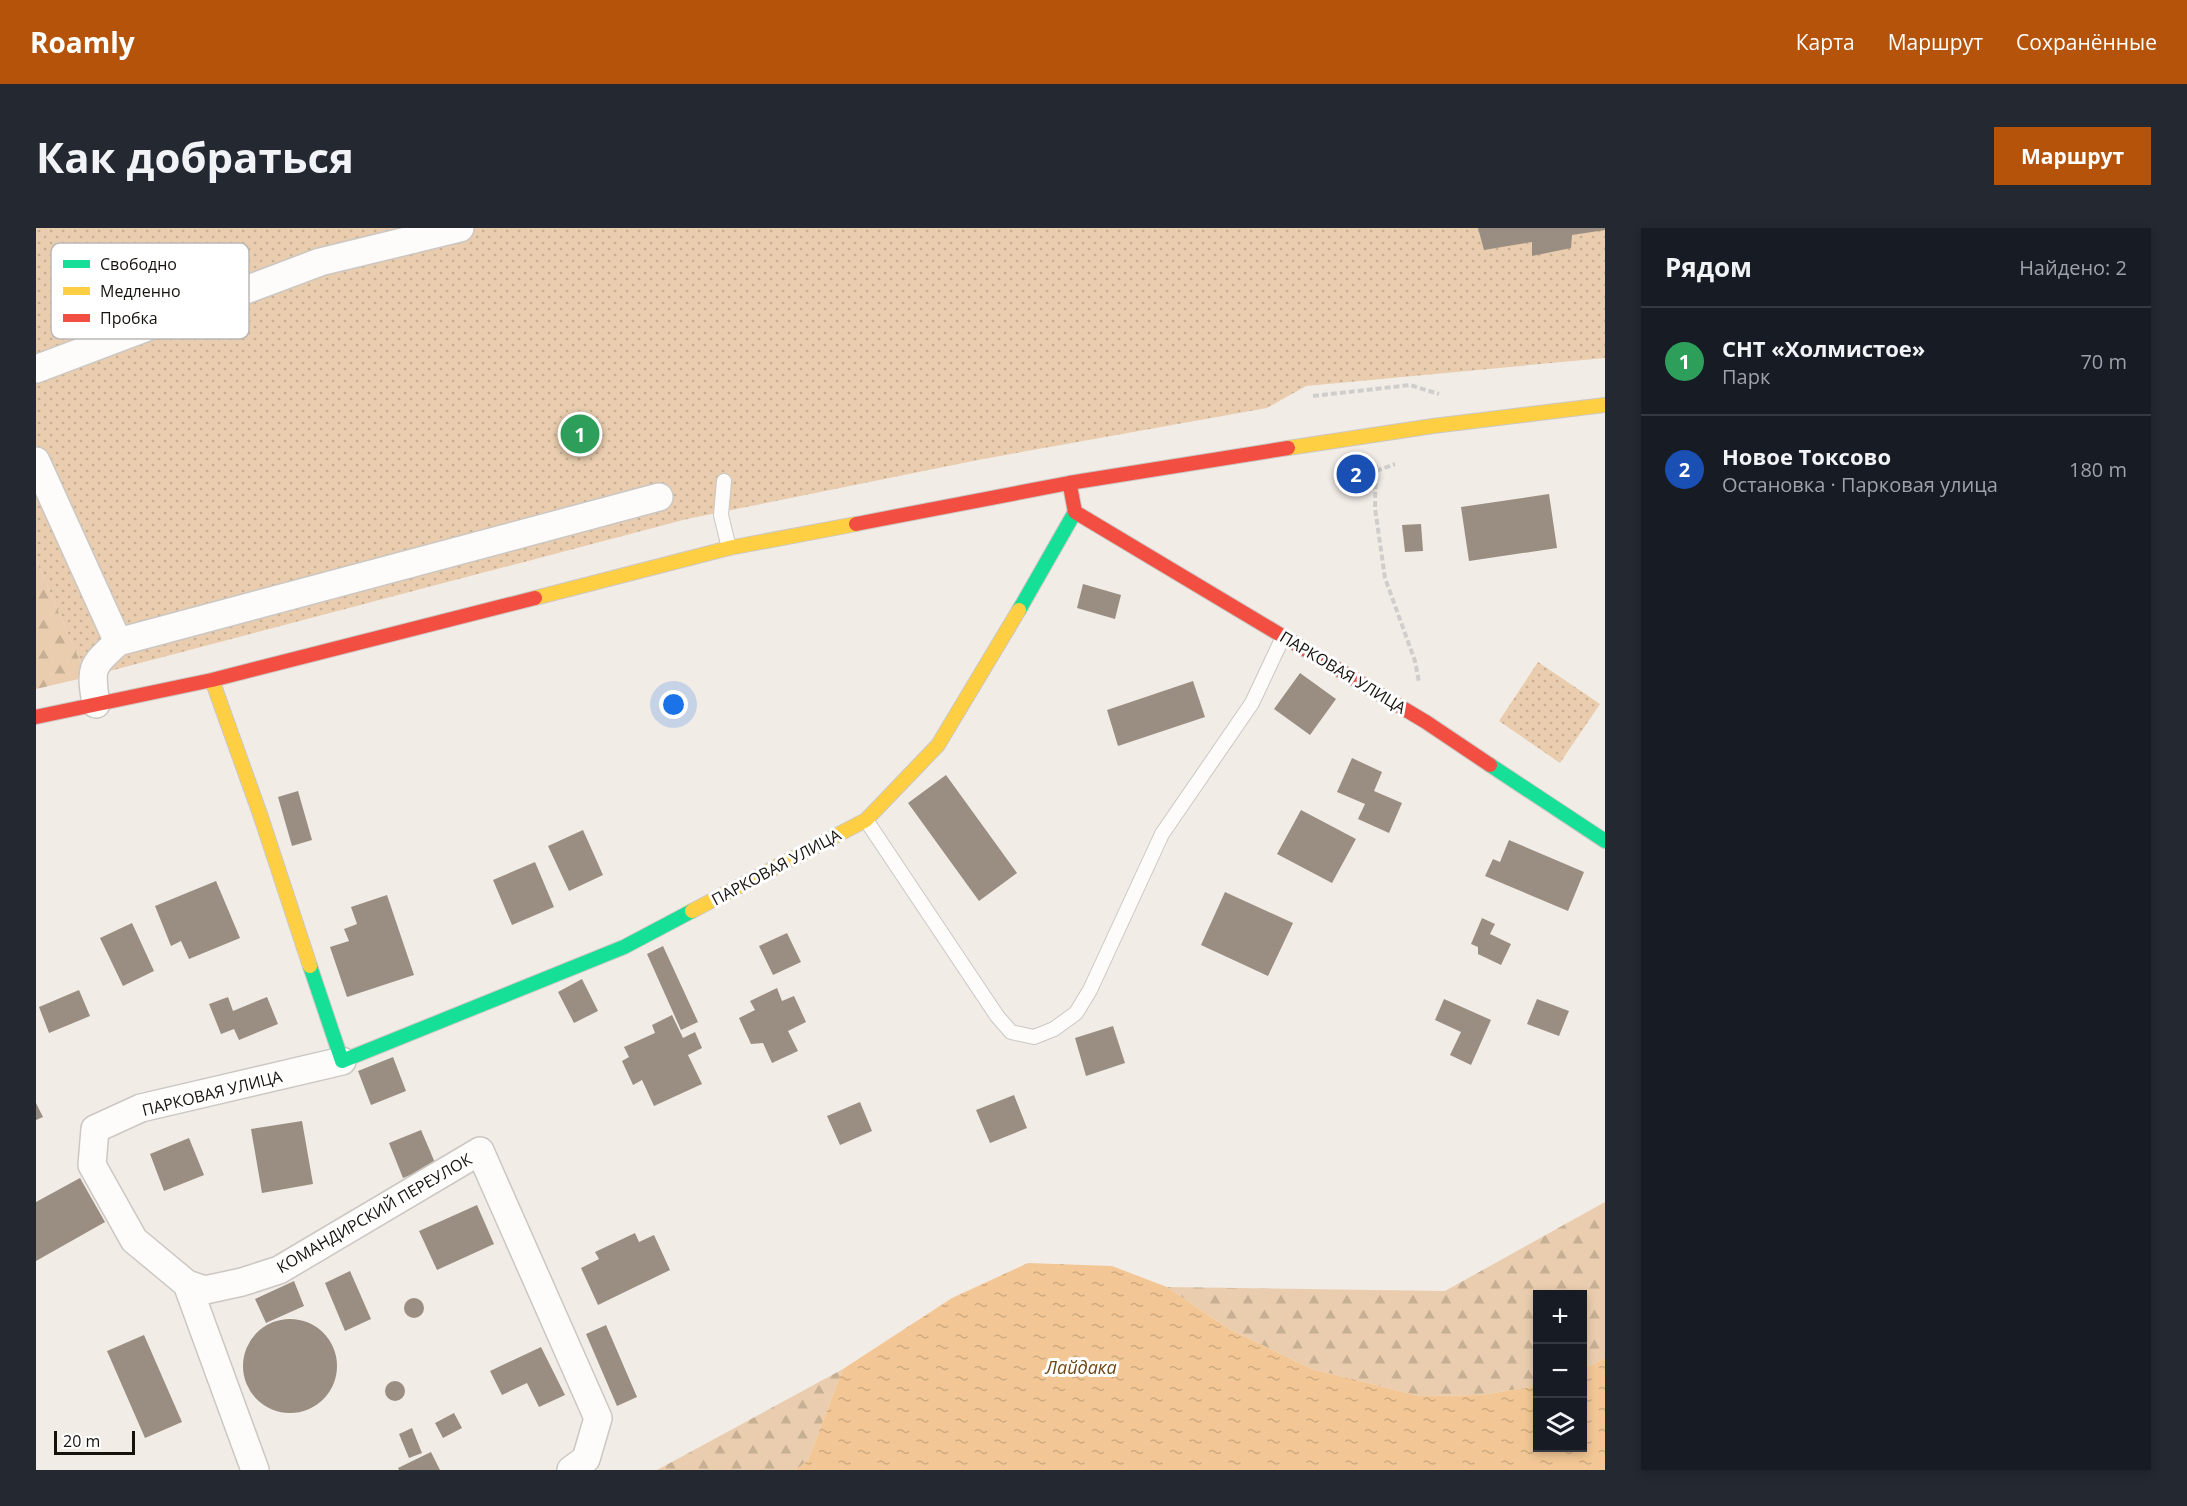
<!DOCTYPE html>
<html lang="ru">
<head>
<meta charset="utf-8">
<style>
  body { margin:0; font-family:"Open Sans",sans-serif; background:#242831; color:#f1f3f6 }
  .controls { position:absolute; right:18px; bottom:18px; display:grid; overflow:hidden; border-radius:0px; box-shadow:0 3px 9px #0003 }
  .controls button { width:54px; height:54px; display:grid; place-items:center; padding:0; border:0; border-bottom:2px solid #363941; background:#171b24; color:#f1f3f6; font:30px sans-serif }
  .scale { position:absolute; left:18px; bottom:15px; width:81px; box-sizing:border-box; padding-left:6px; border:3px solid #16130f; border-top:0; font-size:16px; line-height:21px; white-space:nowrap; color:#16130f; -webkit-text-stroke:4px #fff; paint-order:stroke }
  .you { position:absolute; left:638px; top:477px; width:21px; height:21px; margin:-15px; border:4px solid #fff; border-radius:50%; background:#1a73e8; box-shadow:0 0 0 9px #1a73e833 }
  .badge { display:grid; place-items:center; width:39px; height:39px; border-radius:50%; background:#b45309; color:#fff; font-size:20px; font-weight:700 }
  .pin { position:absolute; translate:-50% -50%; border:3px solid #fff; box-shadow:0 2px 6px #0006 }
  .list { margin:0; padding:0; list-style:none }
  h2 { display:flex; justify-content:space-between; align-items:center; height:78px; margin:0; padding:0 24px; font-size:26px }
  h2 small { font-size:20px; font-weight:400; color:#9ea1a6 }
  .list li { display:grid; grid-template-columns:39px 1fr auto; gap:18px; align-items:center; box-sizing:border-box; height:108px; padding:0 24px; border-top:2px solid #363941 }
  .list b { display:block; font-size:22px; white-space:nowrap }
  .list p { margin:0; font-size:20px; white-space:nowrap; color:#9ea1a6 }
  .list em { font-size:20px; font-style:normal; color:#9ea1a6 }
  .icon { flex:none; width:33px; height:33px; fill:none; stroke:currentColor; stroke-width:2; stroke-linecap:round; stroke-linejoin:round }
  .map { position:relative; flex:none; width:1569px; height:1242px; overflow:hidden; border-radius:0px }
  header { display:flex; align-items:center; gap:36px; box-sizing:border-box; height:84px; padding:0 30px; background:#b45309; color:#fff }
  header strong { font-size:28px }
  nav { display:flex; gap:33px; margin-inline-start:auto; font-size:21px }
  .intro { display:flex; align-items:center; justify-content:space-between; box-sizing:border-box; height:144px; padding:0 36px }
  h1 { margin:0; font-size:42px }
  .button { padding:15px 27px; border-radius:0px; background:#b45309; color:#fff; font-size:21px; font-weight:700 }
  main { display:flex; gap:36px; padding:0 36px }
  aside { flex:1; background:#171b24; border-radius:0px; box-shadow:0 3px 9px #0003 }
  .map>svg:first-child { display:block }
</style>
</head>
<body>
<header>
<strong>Roamly</strong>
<nav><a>Карта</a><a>Маршрут</a><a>Сохранённые</a></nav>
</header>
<div class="intro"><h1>Как добраться</h1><a class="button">Маршрут</a></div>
<main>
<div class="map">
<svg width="1569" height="1242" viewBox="0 0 1569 1242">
  <defs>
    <pattern id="forest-firs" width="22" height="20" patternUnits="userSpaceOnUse" patternTransform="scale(1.5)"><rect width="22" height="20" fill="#e9cdae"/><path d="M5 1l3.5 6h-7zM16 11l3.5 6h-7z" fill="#c7af94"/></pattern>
    <pattern id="park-dots" width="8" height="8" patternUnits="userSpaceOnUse" patternTransform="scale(1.5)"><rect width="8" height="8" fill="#e9cdae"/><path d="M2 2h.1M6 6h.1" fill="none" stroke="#c7af94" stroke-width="1.8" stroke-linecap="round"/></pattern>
    <pattern id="water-ripples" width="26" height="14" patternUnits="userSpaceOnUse" patternTransform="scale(1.5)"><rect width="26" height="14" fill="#f2c795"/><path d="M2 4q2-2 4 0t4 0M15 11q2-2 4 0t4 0" fill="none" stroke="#cfaa7f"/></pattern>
  </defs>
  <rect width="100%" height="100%" fill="#f2ece7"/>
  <path fill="url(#forest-firs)" d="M0 332 51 449 0 461Z
    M1569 974V1130L1547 1141 1546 1066H1502L1501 1158 1445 1167 1384 1168 1276 1141 1193 1101 1131 1059 1409 1063Z
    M807 1141 772 1232 760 1242H621Z"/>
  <path fill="url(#park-dots)" d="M0 0H1569V130L1270 158 1231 180 947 231 651 291 51 449 0 332Z
    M1502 434 1564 476 1524 535 1463 493Z"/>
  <path fill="url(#water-ripples)" d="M992 1035 1076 1038 1131 1059 1193 1101 1276 1141 1384 1168 1445 1167 1501 1158 1502 1220H1546L1547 1141 1569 1130V1242H760L772 1232 807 1141 916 1070Z"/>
  <path fill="#998e81" d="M1442 0H1569V2L1536 7 1535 20 1496 28V14L1448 22Z
    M1513 266 1521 320 1433 333 1425 279Z
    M1385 296 1387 323 1369 324 1366 297Z
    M1047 356 1085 367 1079 391 1041 380Z
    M1264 445 1300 471 1274 507 1238 481Z
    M1157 453 1169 489 1082 518 1071 482Z
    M1316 530 1346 544 1338 563 1366 575 1353 605 1322 591 1329 576 1301 564Z
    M910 547 981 645 943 673 872 575Z
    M262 563 276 612 256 618 242 569Z
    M1265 582 1320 611 1296 655 1241 626Z
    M547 602 567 647 533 663 512 618Z
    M1473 612 1548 644 1532 683 1449 648 1457 631 1464 634Z
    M499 634 518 679 476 697 457 652Z
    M180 653 204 710 153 731 145 713 135 718 119 678Z
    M1189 664 1257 695 1232 748 1165 717Z
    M351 667 378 747 311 769 294 719 313 713 308 701 321 696 315 679Z
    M1446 690 1459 696 1454 706 1475 716 1465 737 1442 726V719L1435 716Z
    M96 695 118 743 87 758 64 710Z
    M751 705 765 734 737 747 723 718Z
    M627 718 662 794 645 802 611 726Z
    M546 751 562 783 538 795 522 764Z
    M741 760 746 773 758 768 770 794 752 803 762 823 736 835 727 815 715 816 703 790 719 782 714 773Z
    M43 762 54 788 13 805 3 779Z
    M192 769 197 783 231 769 242 796 203 812 198 801 185 806 173 776Z
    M1408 771 1455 792 1435 837 1414 827 1425 804 1399 792Z
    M1501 771 1533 783 1523 808 1491 796Z
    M636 787 647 810 659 804 666 820 652 827 666 856 618 878 606 852 597 857 586 833 593 829 588 819 619 805 616 797Z
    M1077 798 1089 835 1050 848 1039 810Z
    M357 829 370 863 335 877 322 843Z
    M978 867 991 900 954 915 940 882Z
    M824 874 836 903 804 917 791 888Z
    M0 875 7 889 0 892Z
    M266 893 277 956 226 965 215 901Z
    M385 902 400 937 367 950 353 915Z
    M153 910 168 947 128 963 114 926Z
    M44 950 69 994 0 1033V974Z
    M441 977 458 1016 401 1042 383 1003Z
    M599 1005 603 1014 618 1007 634 1042 562 1077 545 1040 563 1031 559 1024Z
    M314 1043 335 1091 309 1103 289 1055Z
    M258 1053 268 1078 230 1095 219 1071Z
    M368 1080a10 10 0 1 1 20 0a10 10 0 1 1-20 0Z
    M207 1138a47 47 0 1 1 94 0a47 47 0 1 1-94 0Z
    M570 1097 601 1169 581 1178 550 1106Z
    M108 1107 146 1194 109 1210 71 1123Z
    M505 1119 529 1167 503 1179 491 1155 466 1167 454 1143Z
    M349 1163a10 10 0 1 1 20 0a10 10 0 1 1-20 0Z
    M418 1185 426 1200 407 1210 399 1195Z
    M376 1200 386 1225 373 1230 363 1206Z
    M395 1224 404 1242H363L362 1240Z"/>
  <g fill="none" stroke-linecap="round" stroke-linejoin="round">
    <g stroke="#cbc7c3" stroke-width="16">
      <path id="lane" d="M688 253 685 287 693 320
        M830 592 961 788 975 804 998 809 1018 801 1040 785 1054 762 1126 606 1216 475 1247 409"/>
    </g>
    <g stroke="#cbc7c3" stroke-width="30">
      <path id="street" d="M0 141 284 34 424 0
        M0 233 82 414C55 439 54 439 60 476
        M82 414 623 269
        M151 1056 98 1012 56 937 59 901 105 880 306 833
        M219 1242 151 1056 169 1062 206 1054 243 1042 444 923 562 1190 550 1231 535 1242"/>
    </g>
    <g stroke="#cbc7c3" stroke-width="16">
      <path id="fast" d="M983 382 1039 284
        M1454 537 1569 613
        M274 738 306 833 588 719 656 683"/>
    </g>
    <g stroke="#cbc7c3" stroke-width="16">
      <path id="slow" d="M1252 220 1397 198 1569 177
        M499 370 693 320 820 296
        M176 452 224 586 274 738
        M656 683 830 592 902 517 983 382"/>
    </g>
    <g stroke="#cbc7c3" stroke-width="16">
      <path id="jam" d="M1035 263 1039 284 1390 494 1454 537
        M820 296 1033 255 1252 220
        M0 489 176 452 499 370"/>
    </g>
    <path stroke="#d0cecc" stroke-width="4" stroke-dasharray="6 3" stroke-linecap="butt" d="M1277 168 1374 157 1403 166
      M1340 237 1339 280 1349 350 1379 433 1383 454
      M1340 243 1359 236"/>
    <use href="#lane" stroke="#fdfcfb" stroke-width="14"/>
    <use href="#street" stroke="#fdfcfb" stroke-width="27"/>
    <use href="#fast" stroke="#16e098" stroke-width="14"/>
    <use href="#slow" stroke="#ffcf43" stroke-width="14"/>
    <use href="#jam" stroke="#f24e42" stroke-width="14"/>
  </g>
  <g text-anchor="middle" stroke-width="6" stroke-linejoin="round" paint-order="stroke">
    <g font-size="16" fill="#16130f" stroke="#fff">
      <text transform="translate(1307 444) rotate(31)" y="6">ПАРКОВАЯ УЛИЦА</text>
      <text transform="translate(740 639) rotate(-28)" y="6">ПАРКОВАЯ УЛИЦА</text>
      <text transform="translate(176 865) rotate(-14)" y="6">ПАРКОВАЯ УЛИЦА</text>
      <text transform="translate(338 985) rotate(-30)" y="6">КОМАНДИРСКИЙ ПЕРЕУЛОК</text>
    </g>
    <g font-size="18" font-style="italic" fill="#6f4814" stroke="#fff">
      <text x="1045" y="1146">Лайдака</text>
    </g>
  </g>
  <rect x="15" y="15" width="198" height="96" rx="9" fill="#fff" stroke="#b9b8b7" stroke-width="1.5"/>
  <rect x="27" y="32" width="27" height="8" fill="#16e098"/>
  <rect x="27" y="59" width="27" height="8" fill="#ffcf43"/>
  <rect x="27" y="86" width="27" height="8" fill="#f24e42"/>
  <g font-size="16" fill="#16130f">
    <text x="64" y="42">Свободно</text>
    <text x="64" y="69">Медленно</text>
    <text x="64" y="96">Пробка</text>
  </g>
</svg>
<div class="controls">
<button>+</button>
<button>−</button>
<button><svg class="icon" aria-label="layers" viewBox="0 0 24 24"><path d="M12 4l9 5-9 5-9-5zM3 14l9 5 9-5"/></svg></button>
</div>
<div class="scale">20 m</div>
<div class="you"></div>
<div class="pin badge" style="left:544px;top:206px;background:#2e9e5b">1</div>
<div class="pin badge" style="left:1320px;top:246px;background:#1a4fb4">2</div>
</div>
<aside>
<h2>Рядом<small>Найдено: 2</small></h2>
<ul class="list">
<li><span class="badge" style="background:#2e9e5b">1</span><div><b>СНТ «Холмистое»</b><p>Парк</p></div><em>70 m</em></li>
<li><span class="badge" style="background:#1a4fb4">2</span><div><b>Новое Токсово</b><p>Остановка · Парковая улица</p></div><em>180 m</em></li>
</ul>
</aside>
</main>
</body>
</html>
